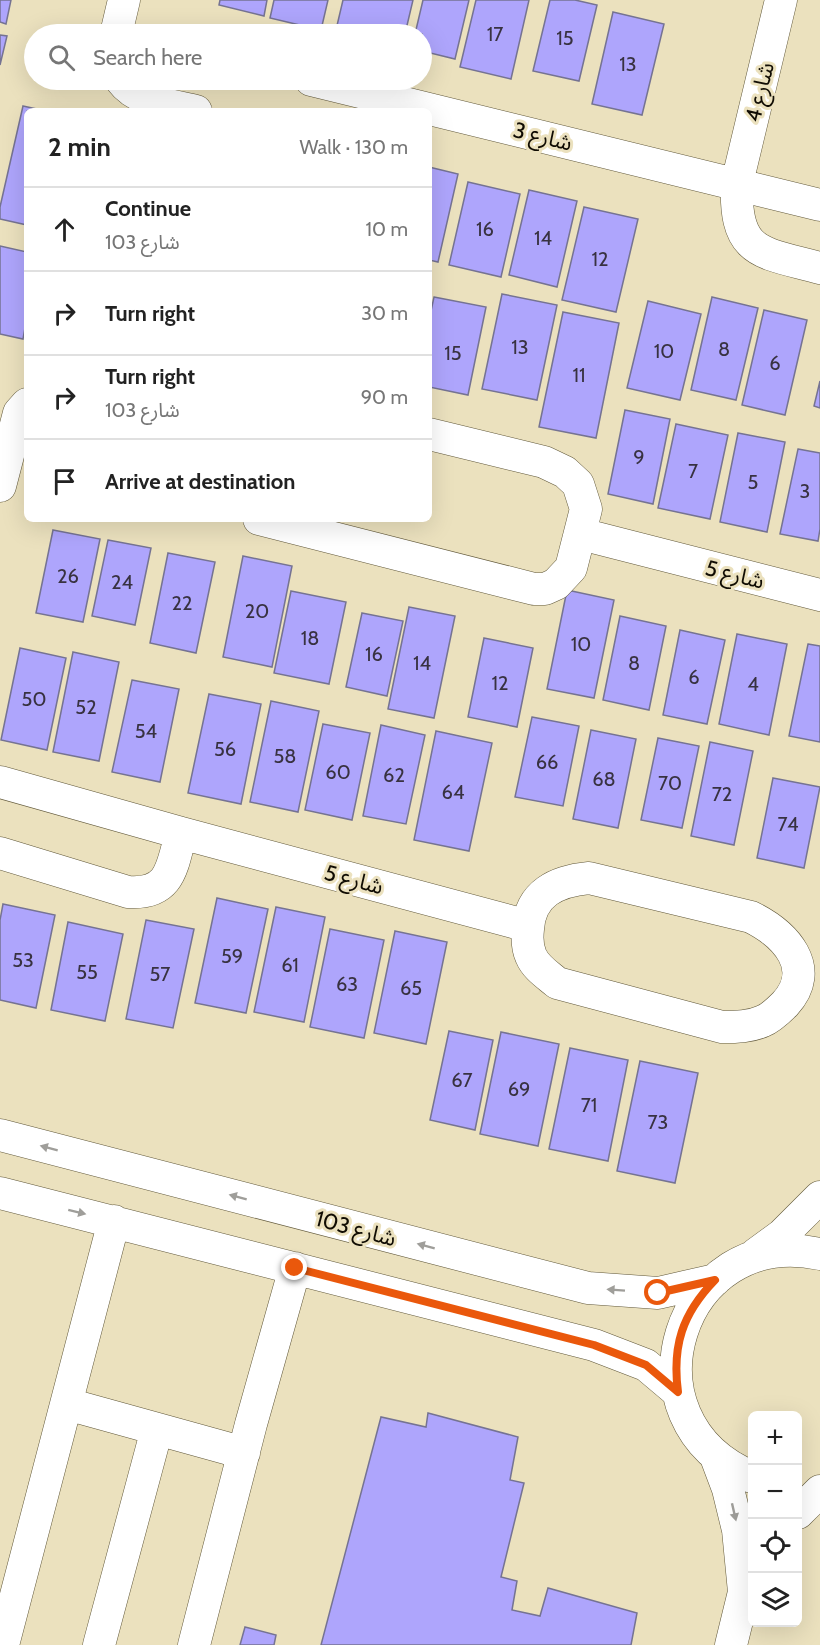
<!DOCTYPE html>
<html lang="en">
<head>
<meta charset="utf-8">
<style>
  body { margin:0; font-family:Cabin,"Noto Sans Arabic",sans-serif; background:#f2f2f2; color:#222 }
  .controls { position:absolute; right:18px; bottom:18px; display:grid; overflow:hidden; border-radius:9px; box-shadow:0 6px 24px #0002 }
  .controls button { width:54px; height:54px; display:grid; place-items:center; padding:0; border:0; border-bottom:2px solid #e0e0e0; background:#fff; color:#222; font:30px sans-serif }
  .stop { position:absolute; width:18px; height:18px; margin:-14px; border:4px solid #ea580c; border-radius:50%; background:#fff }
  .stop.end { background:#ea580c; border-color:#fff; box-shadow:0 2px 6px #0008 }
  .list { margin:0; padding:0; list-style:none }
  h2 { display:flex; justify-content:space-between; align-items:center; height:78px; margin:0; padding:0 24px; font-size:26px }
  h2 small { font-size:20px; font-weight:400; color:#767676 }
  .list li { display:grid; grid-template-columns:39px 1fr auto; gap:18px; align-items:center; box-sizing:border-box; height:84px; padding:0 24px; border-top:2px solid #e0e0e0 }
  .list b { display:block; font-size:22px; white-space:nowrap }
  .list p { margin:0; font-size:20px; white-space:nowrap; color:#767676 }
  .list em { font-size:20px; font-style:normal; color:#767676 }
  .icon { flex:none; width:33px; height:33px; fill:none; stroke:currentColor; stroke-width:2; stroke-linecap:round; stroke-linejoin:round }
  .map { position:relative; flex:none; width:820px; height:1645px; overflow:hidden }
  .search { position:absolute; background:#fff; box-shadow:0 6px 24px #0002; left:24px; top:24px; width:408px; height:66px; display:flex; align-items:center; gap:15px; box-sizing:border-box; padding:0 21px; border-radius:33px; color:#767676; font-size:22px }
  .panel { position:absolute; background:#fff; box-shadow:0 6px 24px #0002; left:24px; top:108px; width:408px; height:414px; border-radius:9px }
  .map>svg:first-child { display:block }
</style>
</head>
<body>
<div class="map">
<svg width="820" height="1645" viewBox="0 0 820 1645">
  <rect width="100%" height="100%" fill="#ebe1be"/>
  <path fill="#aea5fc" stroke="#757392" stroke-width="1.5" d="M0 0H11L6 24 0 22Z
    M220 0H267L264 16 219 5Z
    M274 0H328L321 30 270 18Z
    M343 0H413L405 34H335Z
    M423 0H469L455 59 422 51V34H415Z
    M476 0H529L511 79 460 67Z
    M550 0H575L597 5 579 81 533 71Z
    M613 12 664 24 642 115 592 104Z
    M0 35 7 36 0 65Z
    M23 106 46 111H27V225L0 219V207Z
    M429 167 458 174 438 262 429 260Z
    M468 182 520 194 501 277 449 265Z
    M529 190 577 201 557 287 509 275Z
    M584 207 638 219 616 312 562 300Z
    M0 246 27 252V317L23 339 0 334Z
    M502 294 557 305 537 400 482 389Z
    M434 297 486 307 468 395 429 387V320Z
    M712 297 758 308 736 400 691 390Z
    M648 301 701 314 680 400 627 388Z
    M764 310 807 320 785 415 742 405Z
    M563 312 619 323 596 438 539 427Z
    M820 381V408L814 406Z
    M625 410 670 419 653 504 608 494Z
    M676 424 728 435 710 519 658 508Z
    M738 433 785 442 767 532 720 522Z
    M798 449 820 453V529L818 541 780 534Z
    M53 530 100 539 83 622 36 613Z
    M108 540 151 548 135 625 92 616Z
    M168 553 215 562 196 653 150 643Z
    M243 556 292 566 272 667 223 657Z
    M567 590 614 600 594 698 547 689Z
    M291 591 346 602 329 684 274 673Z
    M409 607 455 616 434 718 388 709Z
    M362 613 403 621 387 696 346 687Z
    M620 616 666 626 649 710 603 700Z
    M680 630 725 640 707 724 663 715Z
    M737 634 787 644 769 735 719 724Z
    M484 638 533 648 517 727 468 717Z
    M808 644 820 646V742L789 736Z
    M20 648 66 658 47 750 1 740Z
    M73 652 119 662 99 761 53 752Z
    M132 680 179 689 160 782 112 772Z
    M209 694 261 704 241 804 188 793Z
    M271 701 319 711 298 812 250 802Z
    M532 717 579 726 563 806 515 797Z
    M323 724 370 733 352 820 305 810Z
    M381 725 425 735 406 824 363 816Z
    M591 730 636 739 618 828 573 819Z
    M436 731 492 743 469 851 414 840Z
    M658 738 699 746 682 828 641 820Z
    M710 742 753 751 734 845 691 836Z
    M773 778 820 787 804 868 757 858Z
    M217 898 268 909 246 1013 195 1003Z
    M3 904 55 915 36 1008 0 1000V920Z
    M276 907 325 917 304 1022 254 1012Z
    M146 920 194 929 173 1028 126 1019Z
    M68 922 123 934 105 1021 51 1010Z
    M330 929 384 940 364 1038 310 1027Z
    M395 931 447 942 426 1044 374 1033Z
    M449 1031 493 1040 475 1130 430 1120Z
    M501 1032 559 1044 538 1146 480 1134Z
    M570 1048 628 1060 608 1161 549 1149Z
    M640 1061 698 1073 675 1183 617 1171Z
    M428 1413 518 1437 510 1480 524 1483 501 1577 517 1581 512 1610 540 1616 548 1588 637 1613 631 1645H321L381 1417 426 1427Z
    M245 1627 276 1635 274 1645H240Z"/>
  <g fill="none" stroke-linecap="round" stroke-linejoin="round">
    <g stroke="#61583a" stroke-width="33">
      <path id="minor" d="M781 0 737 183C734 255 761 252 820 268
        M116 34 124 0
        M121 80C137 102 171 105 196 111
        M311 80 820 205
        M0 486 19 413 27 404
        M259 519 534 589H545L556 584 571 568 586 509 578 484 565 472 544 462 429 434
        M581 534 820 595
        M0 782 181 833 528 926
        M0 853 128 892C171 895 172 867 181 833
        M589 878 751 917C785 934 818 968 785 1004 779 1010 771 1018 763 1021 750 1027 736 1027 722 1027L557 983C548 975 536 968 531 956 527 947 527 938 528 929 530 893 557 881 589 878Z
        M0 1135 588 1288 658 1293 715 1280
        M0 1193 594 1345 646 1365 678 1392
        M756 1254 782 1235 820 1197
        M67 1404 244 1453
        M716 1457 728 1489 738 1530 744 1592
        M752 1477C615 1420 679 1223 820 1254
        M798 1513 820 1491
        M3 1645 114 1221
        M99 1645 157 1429
        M194 1645 251 1424 295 1268
        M731 1645 744 1592 752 1577"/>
    </g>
    <use href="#minor" stroke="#fff" stroke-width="32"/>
  </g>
  <defs><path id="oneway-solid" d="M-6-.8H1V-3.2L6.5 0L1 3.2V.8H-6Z" transform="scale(1.5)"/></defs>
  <g fill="#9f9e9a">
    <use href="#oneway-solid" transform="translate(49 1148) rotate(-165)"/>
    <use href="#oneway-solid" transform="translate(238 1197) rotate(-165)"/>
    <use href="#oneway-solid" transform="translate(77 1212) rotate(14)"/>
    <use href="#oneway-solid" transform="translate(426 1246) rotate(-165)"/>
    <use href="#oneway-solid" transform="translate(616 1290) rotate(-176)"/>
    <use href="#oneway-solid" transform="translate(734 1512) rotate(77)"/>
  </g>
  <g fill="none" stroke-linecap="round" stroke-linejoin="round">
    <path stroke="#ea580c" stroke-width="8" d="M295 1268 594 1345 646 1365 678 1392C672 1346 682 1314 715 1280L658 1293"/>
  </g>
  <g text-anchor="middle" stroke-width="6" stroke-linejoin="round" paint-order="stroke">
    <g font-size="20" fill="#383241">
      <text x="495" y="41">17</text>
      <text x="565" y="45">15</text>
      <text x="628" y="71">13</text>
      <text x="485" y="236">16</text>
      <text x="543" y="245">14</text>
      <text x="600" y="266">12</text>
      <text x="520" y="354">13</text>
      <text x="724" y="356">8</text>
      <text x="664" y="358">10</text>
      <text x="453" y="360">15</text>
      <text x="775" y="370">6</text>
      <text x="579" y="382">11</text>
      <text x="639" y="464">9</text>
      <text x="693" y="478">7</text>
      <text x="753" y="489">5</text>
      <text x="805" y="498">3</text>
      <text x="68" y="583">26</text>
      <text x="122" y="589">24</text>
      <text x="182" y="610">22</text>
      <text x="257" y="618">20</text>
      <text x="310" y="645">18</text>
      <text x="581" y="651">10</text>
      <text x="374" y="661">16</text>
      <text x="422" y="670">14</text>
      <text x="634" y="670">8</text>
      <text x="694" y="684">6</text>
      <text x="500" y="690">12</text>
      <text x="753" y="691">4</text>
      <text x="34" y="706">50</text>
      <text x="86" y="714">52</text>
      <text x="146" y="738">54</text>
      <text x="225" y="756">56</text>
      <text x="285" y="763">58</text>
      <text x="547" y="769">66</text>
      <text x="338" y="779">60</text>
      <text x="394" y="782">62</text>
      <text x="604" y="786">68</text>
      <text x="670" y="790">70</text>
      <text x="453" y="799">64</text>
      <text x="722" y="801">72</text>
      <text x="788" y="831">74</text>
      <text x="232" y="963">59</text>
      <text x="23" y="967">53</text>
      <text x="290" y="972">61</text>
      <text x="87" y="979">55</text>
      <text x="160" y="981">57</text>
      <text x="347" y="991">63</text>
      <text x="411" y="995">65</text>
      <text x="462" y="1087">67</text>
      <text x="519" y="1096">69</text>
      <text x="589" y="1112">71</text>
      <text x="658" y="1129">73</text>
    </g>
    <g font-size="22" fill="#100c03" stroke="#ebe1be">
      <text transform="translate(759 92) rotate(-76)" y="8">شارع 4</text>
      <text transform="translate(543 136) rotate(14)" y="8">شارع 3</text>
      <text transform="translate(735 574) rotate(14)" y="8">شارع 5</text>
      <text transform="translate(354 879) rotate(15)" y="8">شارع 5</text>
      <text transform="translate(356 1228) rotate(15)" y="8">شارع 103</text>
    </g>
  </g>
</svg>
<div class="controls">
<button>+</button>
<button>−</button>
<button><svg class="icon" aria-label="locate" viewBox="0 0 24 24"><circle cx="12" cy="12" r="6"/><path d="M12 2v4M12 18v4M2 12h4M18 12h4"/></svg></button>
<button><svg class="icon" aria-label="layers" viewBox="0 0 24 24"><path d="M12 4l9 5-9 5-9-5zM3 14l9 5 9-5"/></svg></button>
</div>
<div class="stop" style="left:658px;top:1293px"></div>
<div class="stop end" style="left:295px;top:1268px"></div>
<div class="search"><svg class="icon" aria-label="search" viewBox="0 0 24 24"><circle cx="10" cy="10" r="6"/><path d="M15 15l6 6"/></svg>Search here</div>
<section class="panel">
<h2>2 min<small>Walk · 130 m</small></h2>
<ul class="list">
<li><svg class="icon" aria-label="ahead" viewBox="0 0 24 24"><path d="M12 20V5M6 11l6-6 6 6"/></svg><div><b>Continue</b><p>شارع 103</p></div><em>10 m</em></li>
<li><svg class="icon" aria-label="right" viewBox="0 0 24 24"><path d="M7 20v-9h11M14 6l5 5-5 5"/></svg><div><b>Turn right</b></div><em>30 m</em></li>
<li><svg class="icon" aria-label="right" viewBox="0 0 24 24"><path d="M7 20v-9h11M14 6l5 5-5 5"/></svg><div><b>Turn right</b><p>شارع 103</p></div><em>90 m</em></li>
<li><svg class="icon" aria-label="arrive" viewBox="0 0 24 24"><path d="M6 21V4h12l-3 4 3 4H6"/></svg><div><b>Arrive at destination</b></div></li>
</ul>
</section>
</div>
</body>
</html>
